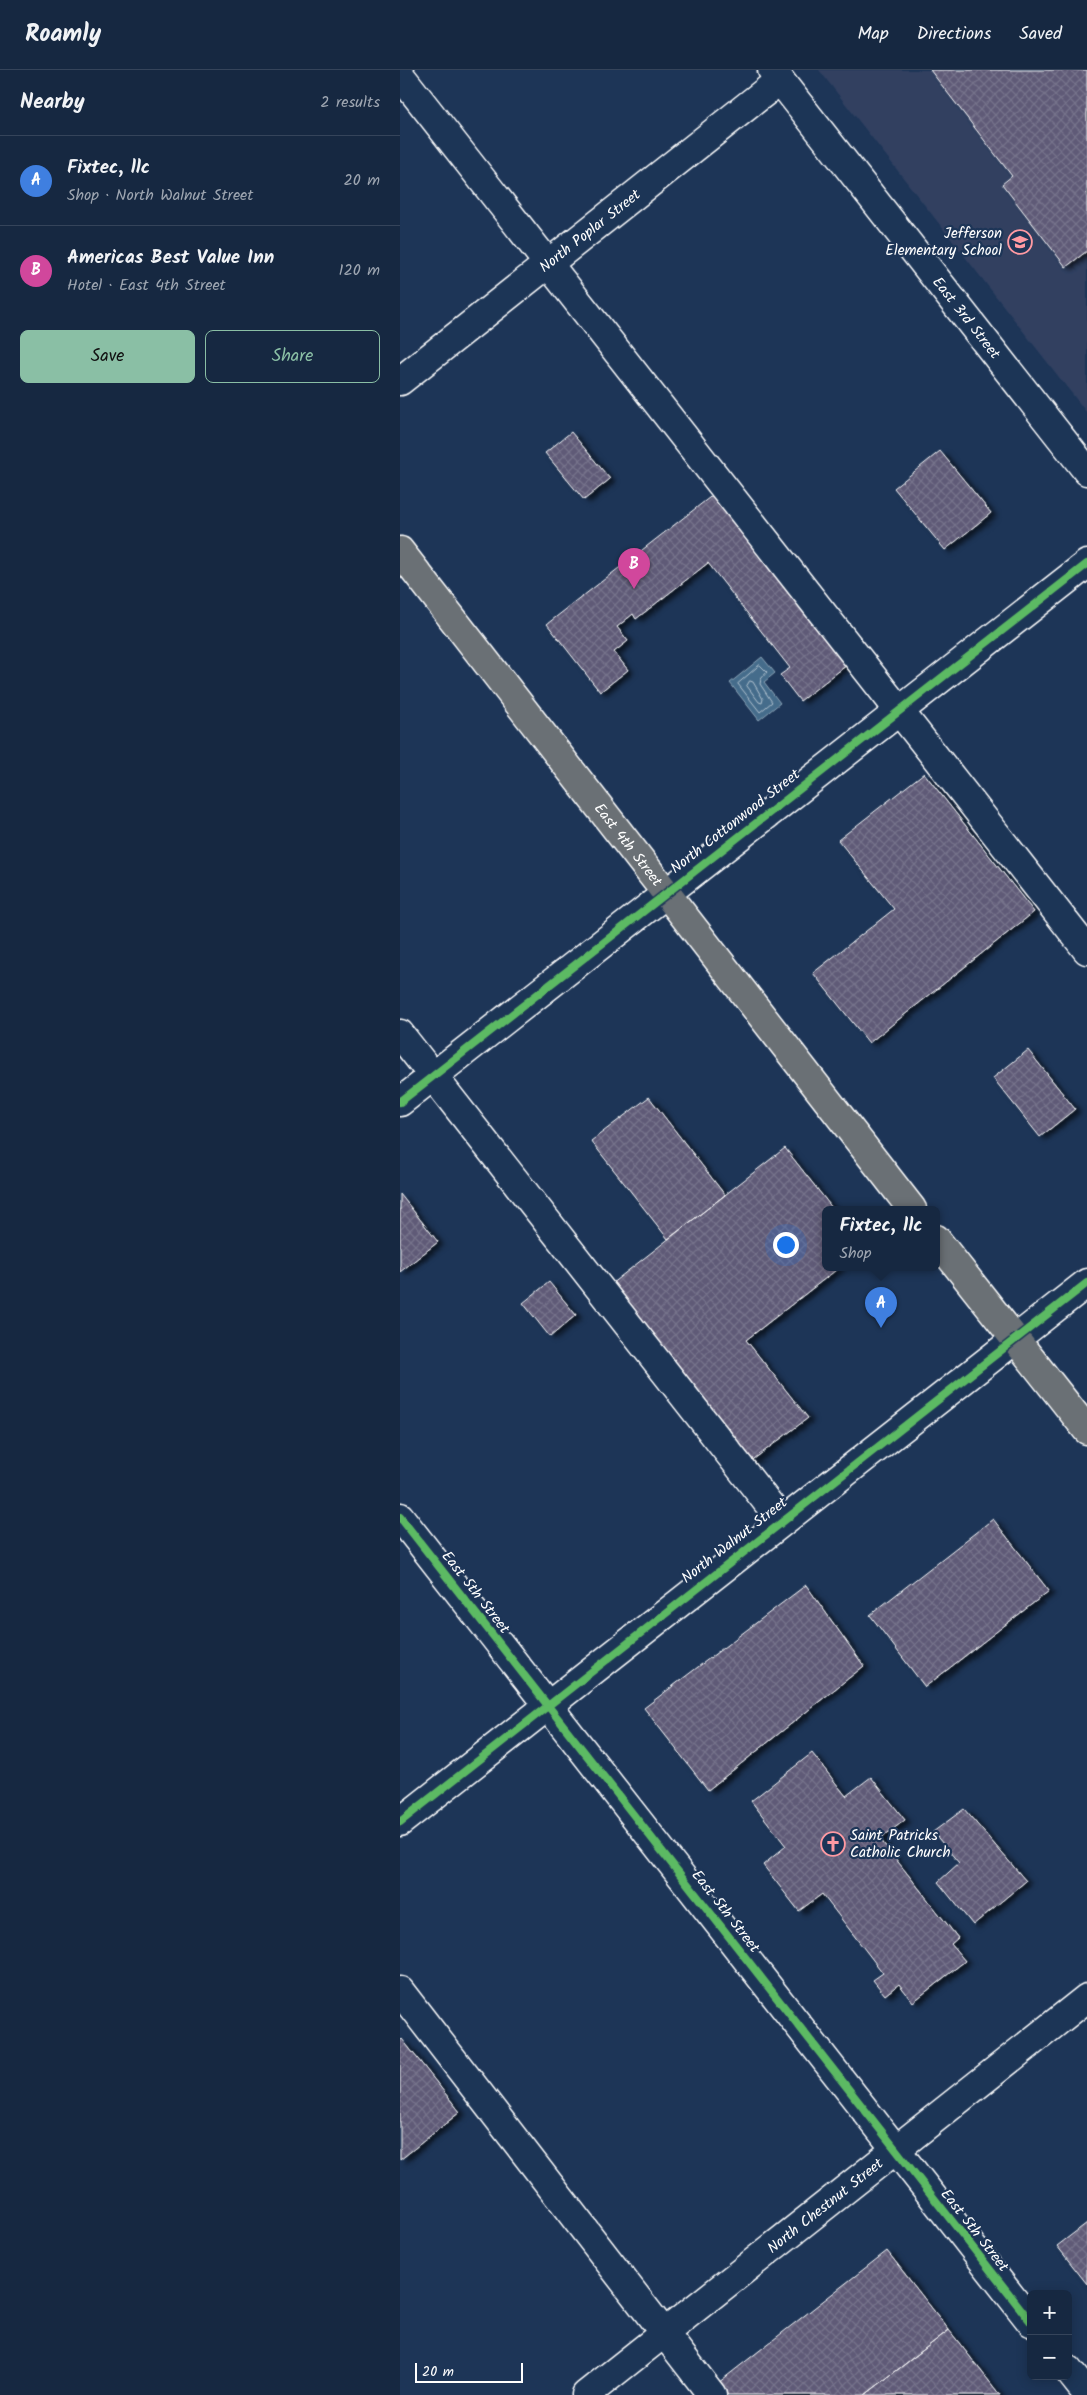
<!DOCTYPE html>
<html lang="en">
<head>
<meta charset="utf-8">
<style>
  body { margin:0; font-family:Kalam,sans-serif; background:#23344c; color:#f1f3f6 }
  .controls { position:absolute; right:15px; bottom:15px; display:grid; overflow:hidden; border-radius:8px; box-shadow:0 2px 12px #0003 }
  .controls button { width:45px; height:45px; display:grid; place-items:center; padding:0; border:0; border-bottom:1px solid #35445a; background:#162841; color:#f1f3f6; font:25px sans-serif }
  .scale { position:absolute; left:15px; bottom:12px; width:108px; box-sizing:border-box; padding-left:5px; border:2px solid #fff; border-top:0; font-size:14px; line-height:18px; white-space:nowrap; color:#fff; -webkit-text-stroke:4px #1d3557; paint-order:stroke }
  .you { position:absolute; left:385px; top:1174px; width:18px; height:18px; margin:-12px; border:4px solid #fff; border-radius:50%; background:#1a73e8; box-shadow:0 0 0 8px #1a73e833 }
  .badge { display:grid; place-items:center; width:32px; height:32px; border-radius:50%; background:#8abfa5; color:#fff; font-size:16px; font-weight:700 }
  .pin { position:absolute; translate:-50% -41px; filter:drop-shadow(0 1px 2px #0008) }
  .pin::after { content:''; position:absolute; top:26px; width:18px; height:15px; background:inherit; clip-path:polygon(0 0,100% 0,50% 100%) }
  .popup { position:absolute; left:422px; top:1136px; width:118px; height:65px; box-sizing:border-box; display:grid; place-content:center; border-radius:8px; background:#162841; filter:drop-shadow(0 1px 4px #0005); font-size:16px; white-space:nowrap; color:#9ea6b1 }
  .popup b { font-size:19px; color:#f1f3f6 }
  .popup::after { content:''; position:absolute; left:50%; top:100%; margin-left:-10px; border:10px solid transparent; border-top-color:#162841 }
  .list { margin:0; padding:0; list-style:none }
  h2 { display:flex; justify-content:space-between; align-items:center; height:65px; margin:0; padding:0 20px; font-size:21px }
  h2 small { font-size:16px; font-weight:400; color:#9ea6b1 }
  .list li { display:grid; grid-template-columns:32px 1fr auto; gap:15px; align-items:center; box-sizing:border-box; height:90px; padding:0 20px; border-top:1px solid #35445a }
  .list b { display:block; font-size:19px; white-space:nowrap }
  .list p { margin:0; font-size:16px; white-space:nowrap; color:#9ea6b1 }
  .list em { font-size:16px; font-style:normal; color:#9ea6b1 }
  .actions { display:flex; gap:10px; padding:15px 20px }
  .actions a { flex:1; padding:11px 0; border:1px solid #8abfa5; border-radius:8px; text-align:center; font-size:18px; color:#8abfa5 }
  .actions .main { background:#8abfa5; color:#111 }
  .map { position:relative; flex:none; width:687px; height:2325px; overflow:hidden }
  header { display:flex; align-items:center; gap:30px; box-sizing:border-box; height:70px; padding:0 25px; background:#162841; border-bottom:1px solid #35445a }
  header strong { font-size:24px }
  nav { display:flex; gap:28px; margin-inline-start:auto; font-size:18px }
  main { display:flex }
  aside { flex:1; background:#162841 }
  .map>svg:first-child { display:block }
</style>
</head>
<body>
<header>
<strong>Roamly</strong>
<nav><a>Map</a><a>Directions</a><a>Saved</a></nav>
</header>
<main>
<aside>
<h2>Nearby<small>2 results</small></h2>
<ul class="list">
<li><span class="badge" style="background:#3f7fe0">A</span><div><b>Fixtec, llc</b><p>Shop · North Walnut Street</p></div><em>20 m</em></li>
<li><span class="badge" style="background:#d1479c">B</span><div><b>Americas Best Value Inn</b><p>Hotel · East 4th Street</p></div><em>120 m</em></li>
</ul>
<div class="actions"><a class="main">Save</a><a>Share</a></div>
</aside>
<div class="map">
<svg width="687" height="2325" viewBox="0 0 687 2325">
  <defs>
    <pattern id="building-cross-hatch" width="8" height="8" patternUnits="userSpaceOnUse" patternTransform="scale(1.25)"><rect width="8" height="8" fill="#5e5a77"/><path d="M0 0l8 8M0 8l8-8" fill="none" stroke="#76738b"/></pattern>
    <filter id="shadow"><feDropShadow dx="5.5" dy="3" stdDeviation="2.5" flood-color="#0009"/></filter>
  </defs>
  <rect width="100%" height="100%" fill="#1d3557"/>
  <filter id="ink" filterUnits="userSpaceOnUse"><feTurbulence type="fractalNoise" baseFrequency=".02" numOctaves="2"/><feDisplacementMap in="SourceGraphic" scale="10" xChannelSelector="R" yChannelSelector="G"/><feConvolveMatrix kernelMatrix="1 2 1 2 8 2 1 2 1" color-interpolation-filters="sRGB"/></filter>
  <g filter="url(#ink)">
    <path fill="#304061" d="M419 0H687V343Z"/>
    <path fill="#446c8b" stroke="#8fa7b9" d="M362 587 375 603 364 612 380 633 359 650 330 613Z"/>
    <g fill="none" stroke-linecap="round" stroke-linejoin="round">
      <path stroke="#b4c4d1" stroke-width="1" d="M360 595 367 602 361 609 360 614 372 632 360 642 338 614Z
        M350 611 353 612 363 629 362 633 359 632 347 616Z"/>
    </g>
    <path fill="url(#building-cross-hatch)" stroke="#fff" filter="url(#shadow)" d="M530 0H687V181L666 197 602 114 612 106Z
      M171 362 210 409 184 430 145 383Z
      M540 381 591 443 545 480 494 418Z
      M314 424 447 595 400 631 380 605 390 598 308 493 236 549 233 544 217 557 228 571 214 582 228 600 200 622 147 554Z
      M524 703 634 842 469 973 413 903 494 839 438 770Z
      M628 980 675 1039 640 1067 593 1008Z
      M249 1027 325 1125 268 1169 191 1071Z
      M385 1078 433 1139H426V1164L423 1166 426 1170V1197H440L346 1270 408 1348 350 1392 211 1214Z
      M0 1124 38 1172 0 1202Z
      M149 1212 176 1245 150 1267 123 1233Z
      M593 1449 649 1521 525 1617 470 1545Z
      M406 1515 464 1596 308 1720 244 1638Z
      M412 1683 446 1726 471 1707 505 1750 480 1769 558 1868 551 1874 565 1891 513 1932 499 1914 485 1925 473 1910 483 1903 422 1824 399 1841 363 1795 386 1776 351 1731Z
      M564 1739 626 1811 573 1855 538 1812 559 1793 533 1762Z
      M2 1969 60 2042 0 2090V1971Z
      M687 2153V2214L657 2176Z
      M487 2181 549 2260 465 2325H328L318 2313Z
      M549 2260 600 2325H465Z"/>
    <g fill="none" stroke-linecap="round" stroke-linejoin="round">
      <g stroke="#fff" stroke-width="31">
        <g id="minor">
          <path id="s1" d="M372 0 687 401"/>
          <path d="M0 5 687 880"/>
          <path id="s2" d="M0 311 380 10"/>
          <path d="M0 964 382 1451"/>
          <path d="M0 1032 687 494"/>
          <path d="M0 1447 631 2252"/>
          <path d="M0 1752 687 1213"/>
          <path d="M0 1921 312 2325"/>
          <path d="M668 2300 687 2324"/>
          <path id="s3" d="M186 2325 687 1928"/>
        </g>
      </g>
      <g stroke="#fff" stroke-width="31">
        <g id="major">
          <path id="s4" d="M0 481 512 1139"/>
          <path d="M536 1169 687 1360"/>
        </g>
      </g>
      <use href="#minor" stroke="#1d3557" stroke-width="28"/>
      <use href="#major" stroke="#6a7074" stroke-width="28"/>
      <g stroke="#1d3557" stroke-width="11">
        <path id="cycleway" d="M0 1032 687 494
          M0 1447 631 2252
          M0 1752 687 1213"/>
      </g>
      <use href="#cycleway" stroke="#5cba63" stroke-width="8"/>
    </g>
  </g>
  <defs>
    <g id="school-ring" transform="scale(1.25)"><circle r="9.5" fill="#1d3557" stroke="#ff9aa2" stroke-width="1.5"/><path d="M0-5L7-2L0 1L-7-2ZM-4 1L0 2.5L4 1V4Q0 6-4 4Z" fill="#ff9aa2"/></g>
    <g id="church-ring" transform="scale(1.25)"><circle r="9.5" fill="#1d3557" stroke="#ff9aa2" stroke-width="1.5"/><path d="M-1.2-6h2.4v3.5h3.3v2.4h-3.3V6h-2.4V-.1h-3.3v-2.4h3.3Z" fill="#ff9aa2"/></g>
  </defs>
  <g fill-rule="evenodd">
    <use href="#school-ring" x="620" y="172"/>
    <use href="#church-ring" x="433" y="1774"/>
  </g>
  <g text-anchor="middle" stroke-width="4.5" stroke-linejoin="round" paint-order="stroke">
    <g font-size="15" fill="#fff" stroke="#1d3557">
      <text dy="5" stroke="none"><textPath href="#s2" startOffset="242">North Poplar Street</textPath></text>
      <text dy="5" stroke="none"><textPath href="#s1" startOffset="315">East 3rd Street</textPath></text>
      <text transform="translate(335 751) rotate(-38)" y="5">North Cottonwood Street</text>
      <text dy="5" stroke="none"><textPath href="#s4" startOffset="372">East 4th Street</textPath></text>
      <text transform="translate(334 1470) rotate(-38)" y="5">North Walnut Street</text>
      <text transform="translate(76 1522) rotate(52)" y="5">East 5th Street</text>
      <text transform="translate(326 1841) rotate(52)" y="5">East 5th Street</text>
      <text dy="5" stroke="none"><textPath href="#s3" startOffset="305">North Chestnut Street</textPath></text>
      <text transform="translate(575 2160) rotate(52)" y="5">East 5th Street</text>
    </g>
    <g font-size="15" fill="#fff" stroke="#1d3557" text-anchor="end">
      <text x="602" y="168">Jefferson<tspan x="602" dy="17">Elementary School</tspan></text>
      <text x="450" y="1770" text-anchor="start">Saint Patricks<tspan x="450" dy="17">Catholic Church</tspan></text>
    </g>
  </g>
</svg>
<div class="controls">
<button>+</button>
<button>−</button>
</div>
<div class="scale">20 m</div>
<div class="you"></div>
<div class="pin badge" style="left:481px;top:1258px;background:#3f7fe0">A</div>
<div class="popup"><b>Fixtec, llc</b>Shop</div>
<div class="pin badge" style="left:234px;top:519px;background:#d1479c">B</div>
</div>
</main>
</body>
</html>
